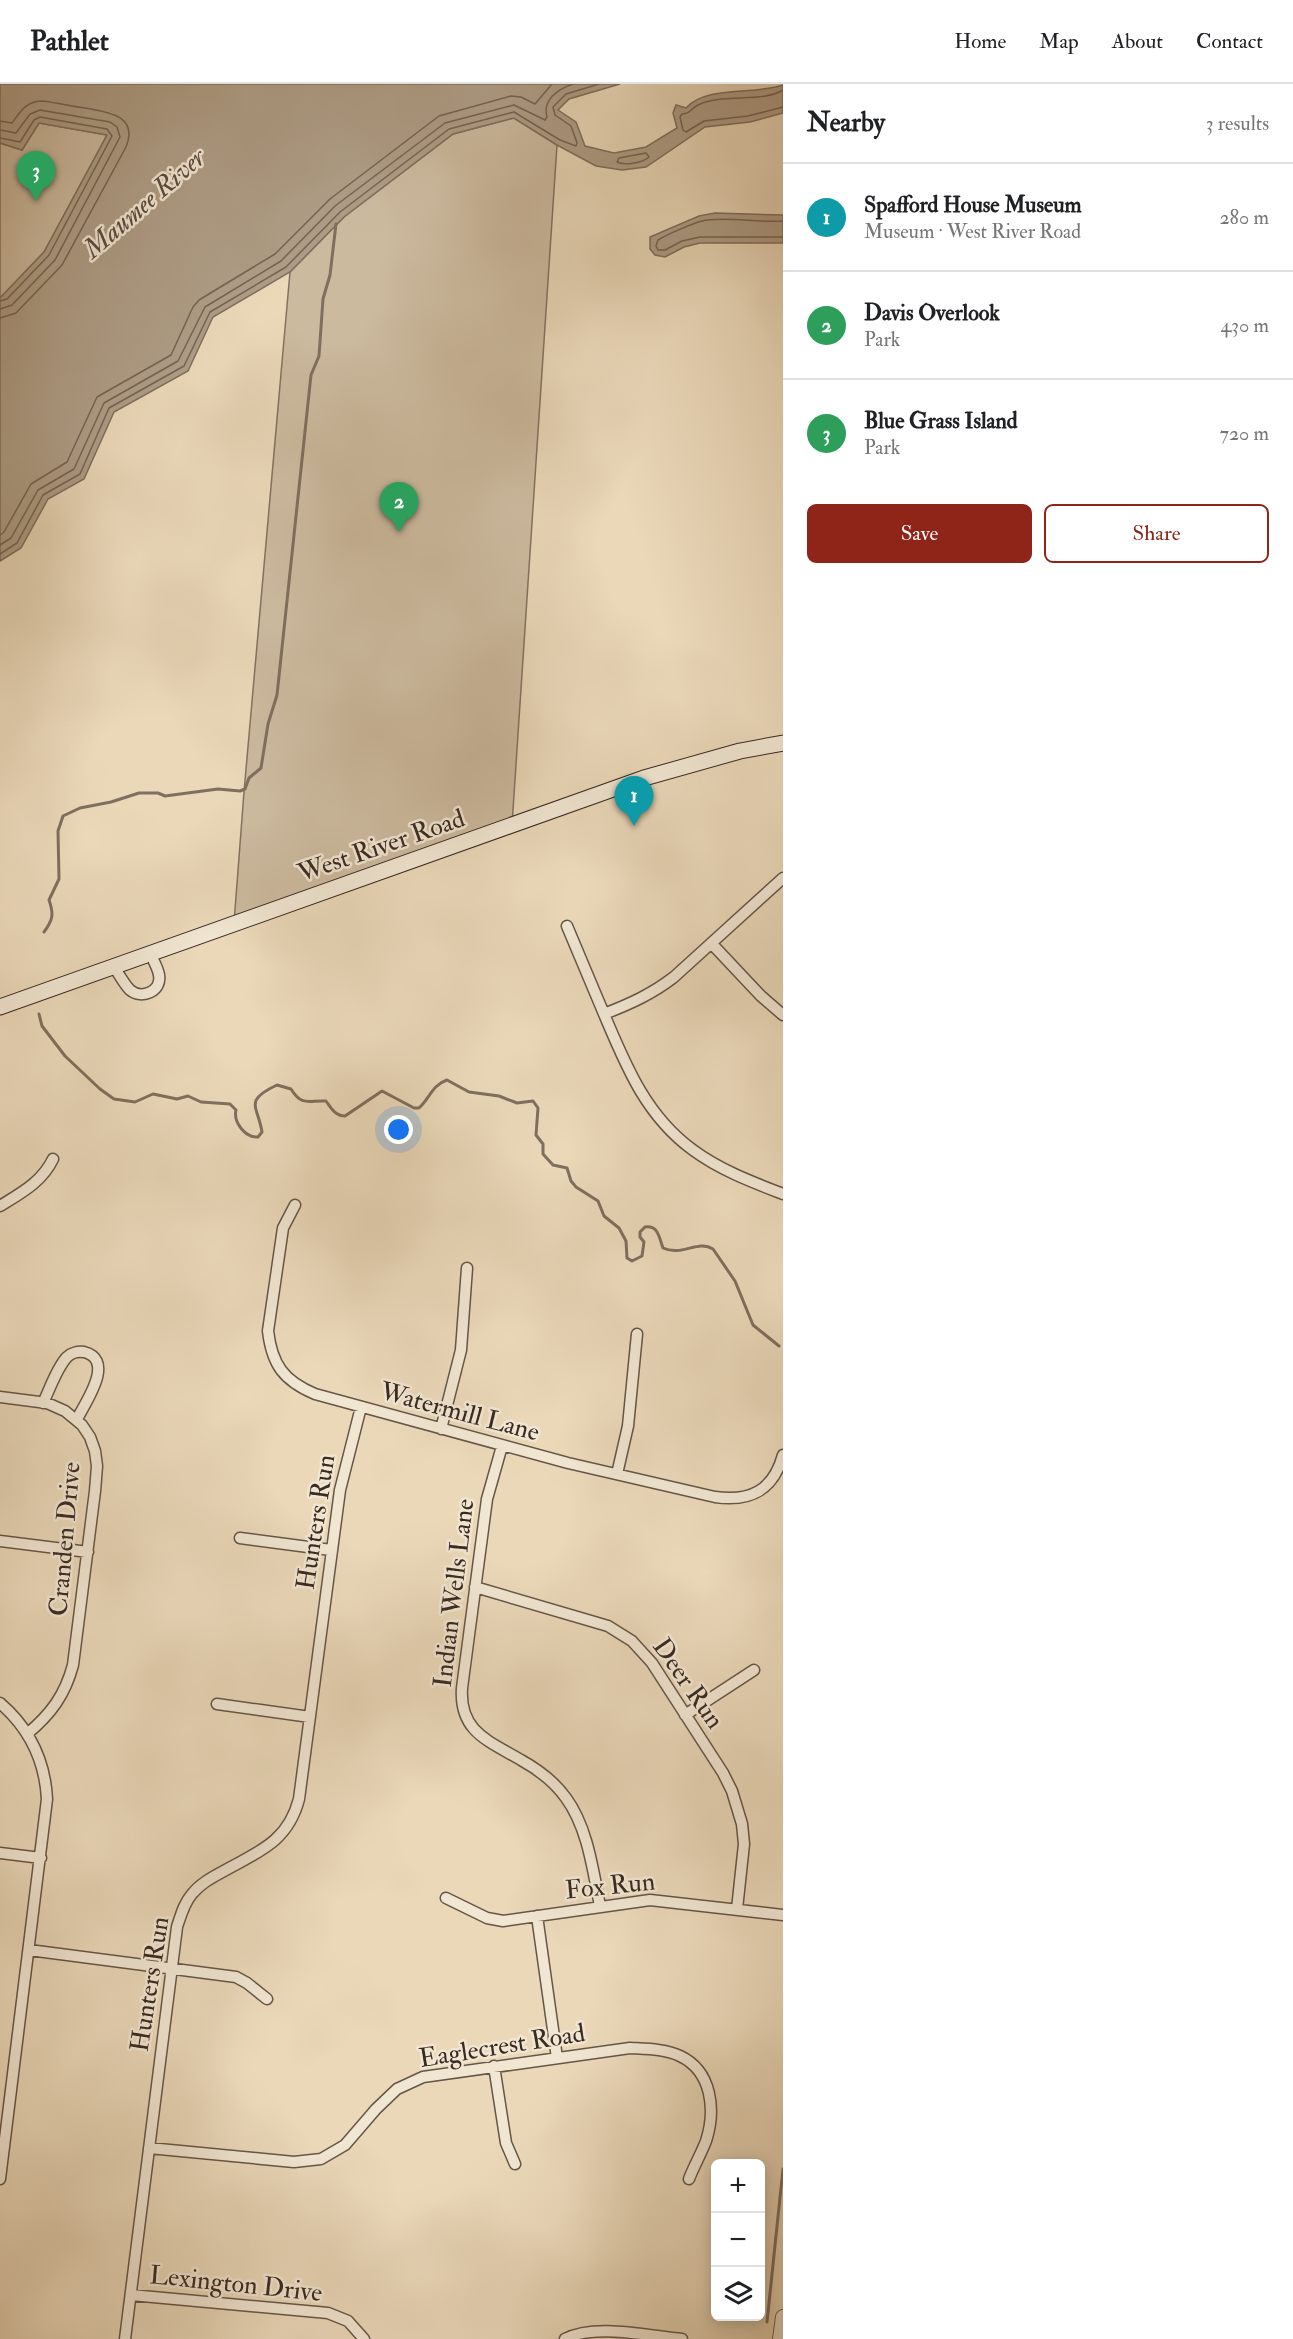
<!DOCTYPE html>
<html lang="en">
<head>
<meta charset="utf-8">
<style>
  body { margin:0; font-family:"IM FELL Double Pica",serif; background:#f2f2f2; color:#202124 }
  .controls { position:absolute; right:18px; bottom:18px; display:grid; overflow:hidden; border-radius:9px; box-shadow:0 3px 15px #0003 }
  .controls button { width:54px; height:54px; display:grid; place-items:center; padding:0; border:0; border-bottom:2px solid #e0e0e0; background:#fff; color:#202124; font:30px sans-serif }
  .you { position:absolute; left:399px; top:1046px; width:21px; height:21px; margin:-15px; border:4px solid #fff; border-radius:50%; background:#1a73e8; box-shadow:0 0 0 9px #1a73e833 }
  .badge { display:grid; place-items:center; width:39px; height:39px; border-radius:50%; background:#8f2418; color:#fff; font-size:20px; font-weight:700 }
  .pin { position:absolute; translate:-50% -50px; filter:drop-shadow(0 2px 3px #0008) }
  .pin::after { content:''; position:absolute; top:32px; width:21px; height:18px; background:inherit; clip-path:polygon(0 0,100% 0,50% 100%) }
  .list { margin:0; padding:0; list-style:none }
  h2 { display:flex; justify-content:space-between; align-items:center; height:78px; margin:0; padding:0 24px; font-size:26px }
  h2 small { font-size:20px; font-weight:400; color:#757577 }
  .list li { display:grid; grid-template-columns:39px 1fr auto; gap:18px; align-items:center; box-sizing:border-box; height:108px; padding:0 24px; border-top:2px solid #e0e0e0 }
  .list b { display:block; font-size:22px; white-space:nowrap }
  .list p { margin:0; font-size:20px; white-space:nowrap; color:#757577 }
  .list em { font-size:20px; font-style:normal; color:#757577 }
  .actions { display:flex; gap:12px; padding:18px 24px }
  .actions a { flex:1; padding:14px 0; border:2px solid #8f2418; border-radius:9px; text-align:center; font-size:21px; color:#8f2418 }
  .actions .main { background:#8f2418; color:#fff }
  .icon { flex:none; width:33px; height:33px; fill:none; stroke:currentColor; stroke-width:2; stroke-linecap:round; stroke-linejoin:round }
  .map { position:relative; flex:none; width:783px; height:2255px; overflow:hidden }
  header { display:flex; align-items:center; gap:36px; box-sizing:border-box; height:84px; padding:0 30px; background:#fff; border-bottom:2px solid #e0e0e0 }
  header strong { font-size:28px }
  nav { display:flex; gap:33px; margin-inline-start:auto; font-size:21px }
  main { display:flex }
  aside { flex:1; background:#fff }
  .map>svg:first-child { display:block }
</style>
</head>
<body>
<header>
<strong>Pathlet</strong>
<nav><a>Home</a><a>Map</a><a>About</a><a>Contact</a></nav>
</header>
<main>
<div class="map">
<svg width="783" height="2255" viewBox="0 0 783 2255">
  <rect width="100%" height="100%" fill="#ead8b9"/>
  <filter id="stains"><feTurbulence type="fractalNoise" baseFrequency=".00333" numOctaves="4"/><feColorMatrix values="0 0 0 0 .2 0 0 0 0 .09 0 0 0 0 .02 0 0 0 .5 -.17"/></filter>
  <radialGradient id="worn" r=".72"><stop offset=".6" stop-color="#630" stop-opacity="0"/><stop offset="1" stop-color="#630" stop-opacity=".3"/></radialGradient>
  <path fill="#ccba9f" stroke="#827260" stroke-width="1.5" d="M514 34 557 61 512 741 234 839 244 708 290 188 344 133 453 50Z
    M39 39 107 51 44 168 0 214V59L22 66Z"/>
  <path fill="#ae9d86" stroke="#7f6f5e" stroke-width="1.5" d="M0 0H620L569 15 558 26 576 38 585 62 614 69 646 63 677 44 673 29 676 21 686 24C707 1 755 11 783 1V29L750 38 705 43 646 83 622 86 596 82 557 61 514 34 453 50 344 133 290 188 213 233 188 287 114 328 84 395 48 415 21 464 0 477V214L44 168 107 51 39 39 22 66 0 59Z
    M715 129 783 131V159H700L684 163 665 173 655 171 650 165V153L699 132Z"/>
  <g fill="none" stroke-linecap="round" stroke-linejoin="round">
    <path stroke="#746454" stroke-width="1.5" d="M783 6C763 19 721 9 698 21 691 24 691 30 682 30L680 33 683 46 686 48 704 37 748 32 783 23
      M0 37 12 39C21 27 26 17 43 17 57 19 71 22 85 24 107 28 139 31 126 63L62 181 16 229 0 234
      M0 46 16 49 30 30 40 26 110 38 117 43 120 53 55 176 12 221 0 225
      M0 54 20 58 34 36 40 33 107 45 112 52 49 171 7 215 0 217
      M646 69 649 73C642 79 625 82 617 78L619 74Z
      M783 137C760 139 721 132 702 137 691 140 668 150 658 156L656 162 658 166H665L682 157 700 153H783
      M0 451 4 448 31 400 67 378 97 313 171 271 193 223 199 216 275 170 330 115 439 32 511 12 521 13 535 20 552 0
      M0 461 11 454 38 406 74 385 104 319 178 277 205 223 281 177 335 122 445 39 514 21 545 36 547 33C542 16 558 5 573 0
      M0 470 17 459 43 411 80 390 109 324 184 282 210 228 286 183 340 128 449 45 514 28 560 56 576 62 577 59 571 42 555 31 553 23 566 10 599 0"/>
    <path stroke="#7f6f5e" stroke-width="3" d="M44 848C53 836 54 830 49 816L59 795 58 747 63 732 80 724 111 718 139 709H158L165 712 218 705 240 707 245 705 249 694 261 684 268 640 277 611 311 291 319 272 323 215 330 191 336 140
      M39 930 42 942 65 972 100 1005 114 1015 135 1018 153 1010 177 1015 188 1012 201 1018 230 1020 236 1026C233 1039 246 1054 258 1053L262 1048C258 1022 243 1017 277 1001L291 1005C302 1023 309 1016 326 1017 331 1024 335 1032 345 1032L382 1007 414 1024H419C430 1014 432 1001 447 996L469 1008 499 1012 517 1019 533 1017 538 1024 536 1051 543 1060V1070L553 1081 567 1084 571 1097 576 1103 598 1117 604 1132 619 1144 626 1157 627 1174 632 1177 642 1172 644 1158 640 1153V1148L645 1143C658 1141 659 1153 663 1164 682 1173 698 1155 713 1165L735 1197 753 1241 779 1262
      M767 2238 783 2085"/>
    <g stroke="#655648" stroke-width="13">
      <path id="minor" d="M567 842C579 871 592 901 604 930 626 982 646 1032 693 1066 720 1086 752 1098 783 1110
        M712 860 761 912 783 931
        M114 883C119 890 124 900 130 906 142 916 162 907 159 891 158 884 153 876 150 869
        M604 930C630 920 652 910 674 893L783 794
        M295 1121 283 1144 268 1247C272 1281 284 1297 315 1310L568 1379 715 1413C750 1418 773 1407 783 1371
        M0 1122C21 1109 42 1098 53 1075
        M0 1313 47 1319 65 1327 82 1341 90 1353 95 1367 97 1382 95 1407 73 1581C65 1611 51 1630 27 1650
        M43 1319C50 1305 56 1285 67 1273 71 1269 78 1267 84 1268 116 1276 85 1319 77 1335
        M441 1345 461 1266 467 1184
        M502 1362 487 1415 462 1604C459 1648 489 1657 521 1676 539 1686 554 1697 566 1714 588 1744 593 1787 600 1822
        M617 1390 628 1342 637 1250
        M240 1454 331 1466
        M0 1457 88 1468
        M475 1503 608 1542 632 1557 652 1579 723 1689 732 1707 742 1740 744 1760 737 1825
        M0 1619C29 1644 45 1677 47 1715L0 2095
        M217 1620 310 1633
        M685 1631 754 1586
        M0 1769 41 1774
        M446 1814 487 1834 503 1837 650 1816 783 1831
        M537 1832 557 1974
        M29 1866 236 1893 247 1899 267 1915
        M494 1982 506 2059 515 2080
        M149 2064 294 2078 321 2075 345 2061 376 2025 397 2005 423 1993 630 1964C647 1965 665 1965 680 1972 712 1987 716 2026 706 2057 701 2070 694 2082 689 2095
        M131 2211 328 2229 348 2237 364 2255
        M125 2255 177 1843C181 1831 184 1819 192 1810 200 1800 211 1794 222 1788 258 1768 288 1758 299 1715L340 1406 361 1323
        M565 2255C595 2239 648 2252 682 2255"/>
    </g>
    <g stroke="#655648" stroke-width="16">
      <path id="tertiary" d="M780 2255 783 2233"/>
    </g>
    <g stroke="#392a22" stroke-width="17">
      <path id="secondary" d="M0 923 644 694 740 667 783 659"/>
    </g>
    <use href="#minor" stroke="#f1e6d2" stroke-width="10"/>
    <use href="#tertiary" stroke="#f1e6d2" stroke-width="14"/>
    <use href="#secondary" stroke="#f1e6d2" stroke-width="15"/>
  </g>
  <g text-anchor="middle" stroke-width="5" stroke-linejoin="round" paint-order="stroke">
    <g font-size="26" fill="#392a22" stroke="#f1e6d2">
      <text transform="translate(381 761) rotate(-19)" y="9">West River Road</text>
      <text transform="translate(460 1327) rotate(15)" y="9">Watermill Lane</text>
      <text transform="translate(315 1438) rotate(-81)" y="9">Hunters Run</text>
      <text transform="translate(64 1455) rotate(-85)" y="9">Cranden Drive</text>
      <text transform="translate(453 1509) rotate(-83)" y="9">Indian Wells Lane</text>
      <text transform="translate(689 1599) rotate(55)" y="9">Deer Run</text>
      <text transform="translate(610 1801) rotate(-6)" y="9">Fox Run</text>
      <text transform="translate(149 1900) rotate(-81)" y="9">Hunters Run</text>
      <text transform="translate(502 1961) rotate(-9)" y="9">Eaglecrest Road</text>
      <text transform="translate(236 2199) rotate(6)" y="9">Lexington Drive</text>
    </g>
    <g font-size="27" font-style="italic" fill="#5c4c40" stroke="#f1e6d2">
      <text transform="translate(144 119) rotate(-41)" y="9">Maumee River</text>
    </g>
  </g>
  <rect width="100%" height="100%" filter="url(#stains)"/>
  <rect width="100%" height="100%" fill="url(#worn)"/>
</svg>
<div class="controls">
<button>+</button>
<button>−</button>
<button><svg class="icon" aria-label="layers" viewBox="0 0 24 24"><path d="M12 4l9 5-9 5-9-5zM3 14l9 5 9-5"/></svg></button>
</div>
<div class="you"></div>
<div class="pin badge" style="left:634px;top:742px;background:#0f9aa8">1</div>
<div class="pin badge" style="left:399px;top:448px;background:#2e9e5b">2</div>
<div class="pin badge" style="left:36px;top:117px;background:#2e9e5b">3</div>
</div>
<aside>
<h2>Nearby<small>3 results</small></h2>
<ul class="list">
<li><span class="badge" style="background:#0f9aa8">1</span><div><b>Spafford House Museum</b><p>Museum · West River Road</p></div><em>280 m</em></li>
<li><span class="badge" style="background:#2e9e5b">2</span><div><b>Davis Overlook</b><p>Park</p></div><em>430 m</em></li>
<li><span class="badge" style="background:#2e9e5b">3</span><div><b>Blue Grass Island</b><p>Park</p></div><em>720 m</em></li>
</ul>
<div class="actions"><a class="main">Save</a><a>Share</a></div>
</aside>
</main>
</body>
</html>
